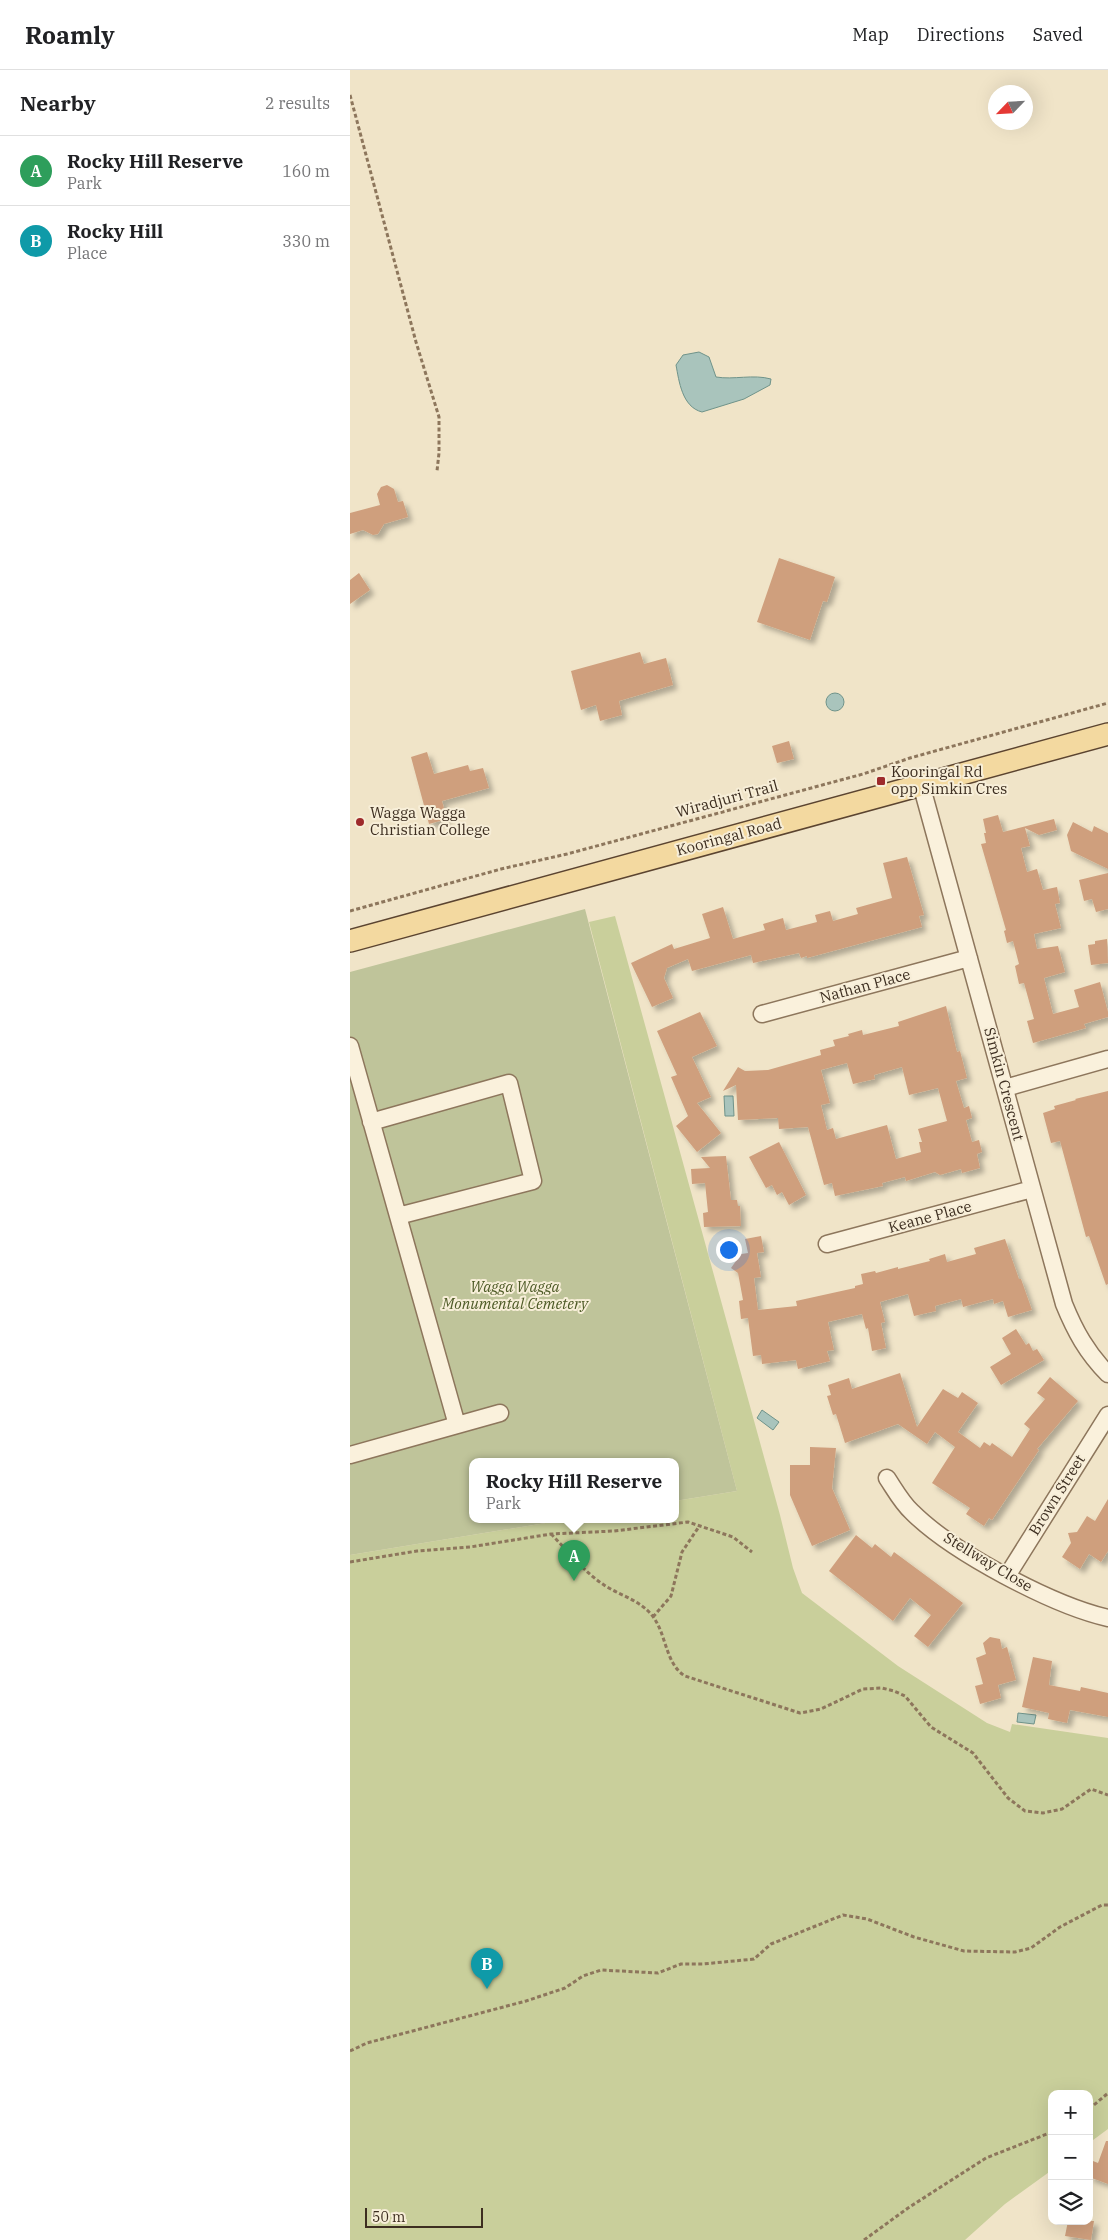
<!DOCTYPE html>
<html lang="en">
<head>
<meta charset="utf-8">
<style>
  body { margin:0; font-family:"IBM Plex Serif",serif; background:#f6f6f6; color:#202124 }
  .controls { position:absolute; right:15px; bottom:15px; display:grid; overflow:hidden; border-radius:10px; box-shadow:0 5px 20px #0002 }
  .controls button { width:45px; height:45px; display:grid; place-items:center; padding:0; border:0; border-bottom:1px solid #e0e0e0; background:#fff; color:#202124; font:25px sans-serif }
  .compass { position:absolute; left:638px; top:15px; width:45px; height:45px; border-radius:50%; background:#fff; box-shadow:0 5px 20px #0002; rotate:245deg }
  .scale { position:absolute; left:15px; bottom:12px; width:118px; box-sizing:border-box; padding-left:5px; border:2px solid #3d2e20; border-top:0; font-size:14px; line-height:18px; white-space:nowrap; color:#3d2e20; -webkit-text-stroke:4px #f7eed8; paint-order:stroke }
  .you { position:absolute; left:378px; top:1179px; width:18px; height:18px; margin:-12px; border:4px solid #fff; border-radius:50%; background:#1a73e8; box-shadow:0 0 0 8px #1a73e833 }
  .badge { display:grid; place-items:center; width:32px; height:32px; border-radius:50%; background:#111827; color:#fff; font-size:16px; font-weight:700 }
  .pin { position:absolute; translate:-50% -41px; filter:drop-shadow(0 1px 2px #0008) }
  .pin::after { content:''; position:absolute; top:26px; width:18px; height:15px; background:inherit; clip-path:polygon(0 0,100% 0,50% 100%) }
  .popup { position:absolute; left:119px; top:1388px; width:210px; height:65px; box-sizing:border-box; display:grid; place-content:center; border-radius:10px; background:#fff; filter:drop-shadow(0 1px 4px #0005); font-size:16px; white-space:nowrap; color:#757577 }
  .popup b { font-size:19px; color:#202124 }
  .popup::after { content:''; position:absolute; left:50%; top:100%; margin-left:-10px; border:10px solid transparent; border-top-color:#fff }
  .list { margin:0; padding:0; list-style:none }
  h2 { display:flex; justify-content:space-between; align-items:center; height:65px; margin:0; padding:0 20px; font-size:21px }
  h2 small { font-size:16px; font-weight:400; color:#757577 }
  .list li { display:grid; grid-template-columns:32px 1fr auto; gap:15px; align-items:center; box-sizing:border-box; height:70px; padding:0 20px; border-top:1px solid #e0e0e0 }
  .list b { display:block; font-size:19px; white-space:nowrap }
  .list p { margin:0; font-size:16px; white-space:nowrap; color:#757577 }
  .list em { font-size:16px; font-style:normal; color:#757577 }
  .icon { flex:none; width:28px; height:28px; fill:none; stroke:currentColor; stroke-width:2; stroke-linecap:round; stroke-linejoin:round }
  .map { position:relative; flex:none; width:758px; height:2170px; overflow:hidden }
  header { display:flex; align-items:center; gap:30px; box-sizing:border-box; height:70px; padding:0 25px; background:#fff; border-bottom:1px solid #e0e0e0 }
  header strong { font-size:24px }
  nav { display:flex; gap:28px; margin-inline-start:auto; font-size:18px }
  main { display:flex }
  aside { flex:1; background:#fff }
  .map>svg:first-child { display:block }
</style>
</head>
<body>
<header>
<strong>Roamly</strong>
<nav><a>Map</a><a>Directions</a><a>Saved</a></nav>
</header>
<main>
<aside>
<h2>Nearby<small>2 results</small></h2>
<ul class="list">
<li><span class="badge" style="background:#2e9e5b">A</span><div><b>Rocky Hill Reserve</b><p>Park</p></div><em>160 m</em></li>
<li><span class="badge" style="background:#0f9aa8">B</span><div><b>Rocky Hill</b><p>Place</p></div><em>330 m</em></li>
</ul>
</aside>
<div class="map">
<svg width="758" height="2170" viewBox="0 0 758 2170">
  <defs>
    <filter id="shadow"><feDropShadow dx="4.5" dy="4.5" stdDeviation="2.5" flood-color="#0004"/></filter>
  </defs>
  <rect width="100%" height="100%" fill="#f0e4c8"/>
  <path fill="#c9cf9b" d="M265 846 430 1445 443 1498 452 1523 548 1596 637 1653 660 1662 662 1654 758 1668V2059L739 2073V2024H702V2100L655 2134 615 2170H0V1485L214 1450H325V1431L387 1421 239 852Z"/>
  <path fill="#bfc49a" d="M235 839 387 1421 325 1431V1392H123V1450H214L0 1485V902Z"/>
  <path fill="#a9c4bc" stroke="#6f938a" d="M349 282 359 287 366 307C384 310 403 304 421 309L420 315 394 329 352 342C332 337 329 311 326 295L333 285Z
    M476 632a9 9 0 1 1 18 0a9 9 0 1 1-18 0Z
    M374 1026H383L384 1046H375Z
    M412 1340 429 1352 423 1360 407 1348Z
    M668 1643 686 1645 684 1654 667 1652Z"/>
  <path fill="#cf9f7d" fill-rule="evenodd" filter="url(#shadow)" d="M37 415 44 419 48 432 53 431 58 447 34 454 28 464 23 465 13 460 0 464V443L30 435 27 424 31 417Z
    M429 488 485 507 477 532 473 531 460 570 407 552Z
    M9 503 20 520 0 534V510Z
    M290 582 294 594 316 588 323 615 269 631 272 645 250 651 246 635 231 640 221 601Z
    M439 671 444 689 427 693 422 676Z
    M77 682 84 704 118 695 120 701 133 698 139 718 92 731 97 749 79 754 61 687Z
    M648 745 653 762 704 749 707 760 689 765 675 758 680 776 671 778 677 802 687 799 693 820 707 817 710 833 705 834 711 858 684 864 687 879 708 876 715 902 694 908 703 944 729 937 724 920 750 912 758 942V947L734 954 736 958 683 973 677 951 684 949 674 913 669 914 665 896 669 894 663 871 657 873 654 861 656 860 631 774 636 773 634 763H636L633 749Z
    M723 752 742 762 744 756 758 763V799L721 781 717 765Z
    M557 787 574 845 569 846 572 857 457 888V886L451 888 449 883 403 893 401 885 342 901 338 889 317 898 314 908 323 928 302 937 281 893 322 874 324 879 360 868 352 844 373 837 383 869 415 860 413 854 433 848 436 860 467 852 465 845 480 841 483 851 508 844 506 838 542 828 533 793Z
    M758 803V839L746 842 742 829 734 831 729 810Z
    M757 869 758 893 741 895 738 875 745 874V871Z
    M596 936 607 982 610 981 617 1008 606 1011 614 1038 619 1036 622 1048 616 1050 622 1072 629 1070 632 1082 627 1084 630 1098 612 1103 611 1099 590 1105 585 1102 556 1111 555 1107 532 1113 533 1116 485 1126 482 1113 474 1115 458 1057 429 1059 428 1048 388 1050 386 1015 373 1021 388 997 395 1001 418 1000 471 985 470 980 485 976 483 970 499 966 498 964 512 960 513 965 549 956 548 952ZM497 993 503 1014 525 1009 524 1005 552 997 559 1025 588 1018 597 1051 568 1059 572 1072H569L571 1082 546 1089 537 1055 486 1069 483 1058 477 1060 471 1035 480 1033 471 1000Z
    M350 942 367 976 342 987 361 1027 347 1033 371 1063 347 1082 326 1056 338 1046 321 1007 327 1005 307 961Z
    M758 1021V1214L756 1215 739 1166 736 1167 710 1071 701 1073 693 1043 705 1039 704 1036 726 1030 725 1029Z
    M429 1072 456 1125 439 1135 432 1122 427 1125 422 1115 416 1118 399 1087Z
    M376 1086 381 1130H387L388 1136H390L391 1156 354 1157 353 1143 358 1142 355 1113 342 1114 341 1099 360 1098 351 1087Z
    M411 1166 414 1182 407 1183 411 1207 404 1208 408 1240 447 1236 446 1231 505 1218V1216L513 1214 511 1204 525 1201 526 1203 548 1197V1199L580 1191 579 1189 595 1184 597 1192 626 1184 624 1178 655 1169 669 1209H671L682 1240 658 1247 653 1231 644 1234 643 1229 613 1237 611 1229 585 1236 586 1241 564 1246 558 1224 530 1232 535 1252 531 1253 536 1278 522 1281 518 1258 516 1259 512 1244 478 1252 484 1280 477 1281 480 1291 448 1299 446 1290 412 1294 411 1285 403 1286 398 1248 391 1249 389 1231 393 1230 388 1203 381 1198 386 1191 385 1185 398 1183 395 1169Z
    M666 1259 676 1275 679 1273 683 1281 687 1279 694 1290 651 1315 640 1297 661 1284 652 1268Z
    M550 1303 567 1357 593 1319 608 1328 612 1322 628 1333 608 1362 630 1378 634 1372 640 1376 642 1373 662 1387 680 1359 674 1354 695 1329 687 1323 700 1307 728 1331 687 1379 689 1380 642 1450 639 1448 634 1456 616 1444 620 1438 582 1413 605 1377 585 1362 577 1374 548 1354 495 1373 486 1344 483 1345 477 1326 481 1325 478 1315 499 1308 502 1319Z
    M460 1377 486 1378 482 1418 500 1460 462 1476 440 1425V1395H460Z
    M758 1429V1481L751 1492 739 1484 730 1499 712 1487 721 1473 718 1463 727 1462 737 1446 745 1451Z
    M506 1465 522 1478 525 1474 541 1487 544 1482 613 1533 578 1577 564 1566 581 1545 560 1528 543 1551 479 1501Z
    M640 1567 650 1569 652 1579 657 1577 666 1610 648 1615 651 1628 630 1634 625 1616 633 1614 626 1588 636 1584 633 1573Z
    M683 1587 702 1591 699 1615 730 1621 731 1617 758 1623V1647L720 1640 717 1653 698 1649 699 1643 672 1637Z
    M756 2071H758V2114L739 2107 743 2091 748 2093Z
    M718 2151H744L741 2170 715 2166Z"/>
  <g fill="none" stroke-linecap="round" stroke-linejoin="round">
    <g stroke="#8d765c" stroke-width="19">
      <path id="minor" d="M571 714 714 1234C725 1261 737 1283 758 1304
        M412 944 619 888
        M0 976 107 1355
        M655 1018 758 989
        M21 1052 159 1013 183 1111 48 1146
        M477 1174 682 1119
        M0 1385 150 1343
        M537 1408C545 1420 552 1433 562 1442 602 1482 702 1535 758 1548
        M657 1506 758 1345"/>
    </g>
    <g stroke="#5b4430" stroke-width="24">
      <path id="major" d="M0 871 758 664"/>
    </g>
    <path stroke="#8d765c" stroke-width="3" stroke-dasharray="4 2.5" stroke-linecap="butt" d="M0 25 66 272 89 347V383L87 401
      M0 841 151 799 217 784 513 704 560 688 758 633
      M201 1464C218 1481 234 1502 254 1515 269 1525 287 1529 300 1543 317 1561 314 1593 335 1606L450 1643 471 1639 513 1619 532 1618 544 1621 555 1626 581 1657 623 1683 658 1728 675 1741 693 1743 712 1739 741 1719 758 1725
      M0 1492 67 1481 120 1477 201 1464 264 1461 338 1452 383 1467 402 1482
      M303 1547 321 1526 332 1482 350 1455
      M0 1981 17 1973 176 1931 215 1918 233 1906 251 1900 308 1903 331 1894H353L404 1889 421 1874 493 1845 517 1849 564 1867 614 1881 665 1882 681 1878 710 1857 752 1835H758
      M739 2039 757 2024
      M514 2170 558 2138 636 2088 702 2062"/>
    <use href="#minor" stroke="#faf1dc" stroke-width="16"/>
    <use href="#major" stroke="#f3d9a0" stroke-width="21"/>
  </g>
  <g fill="#9e2a2b" stroke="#f7eed8" stroke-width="2">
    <rect x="526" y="706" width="10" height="10" rx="2.5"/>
    <circle cx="10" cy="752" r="5"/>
  </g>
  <g text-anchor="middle" stroke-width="4" stroke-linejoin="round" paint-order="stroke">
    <g font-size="15" fill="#3d2e20" stroke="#f7eed8" text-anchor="start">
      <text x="541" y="707">Kooringal Rd<tspan x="541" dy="17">opp Simkin Cres</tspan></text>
      <text x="20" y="748">Wagga Wagga<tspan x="20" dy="17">Christian College</tspan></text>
    </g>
    <g font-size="15" fill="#3d2e20" stroke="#f7eed8">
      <text transform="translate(377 729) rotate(-15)" y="5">Wiradjuri Trail</text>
      <text transform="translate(379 767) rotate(-15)" y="5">Kooringal Road</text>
      <text transform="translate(515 916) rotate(-15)" y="5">Nathan Place</text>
      <text transform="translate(654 1014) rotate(75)" y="5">Simkin Crescent</text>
      <text transform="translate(580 1147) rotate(-15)" y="5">Keane Place</text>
      <text transform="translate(707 1425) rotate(-58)" y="5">Brown Street</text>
      <text transform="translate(638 1492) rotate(31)" y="5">Stellway Close</text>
    </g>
    <g font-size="15" font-style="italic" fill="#4d5a26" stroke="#f7eed8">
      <text x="165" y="1222">Wagga Wagga<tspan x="165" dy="17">Monumental Cemetery</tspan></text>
    </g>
  </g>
</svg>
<div class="controls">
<button>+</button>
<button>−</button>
<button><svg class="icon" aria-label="layers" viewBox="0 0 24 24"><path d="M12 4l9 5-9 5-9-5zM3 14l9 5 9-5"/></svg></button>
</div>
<svg class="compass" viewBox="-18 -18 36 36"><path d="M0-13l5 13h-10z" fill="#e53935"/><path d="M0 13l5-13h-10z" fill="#757577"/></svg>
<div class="scale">50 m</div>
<div class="you"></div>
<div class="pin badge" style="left:224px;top:1511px;background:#2e9e5b">A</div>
<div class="popup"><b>Rocky Hill Reserve</b>Park</div>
<div class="pin badge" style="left:137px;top:1919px;background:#0f9aa8">B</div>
</div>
</main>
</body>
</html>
